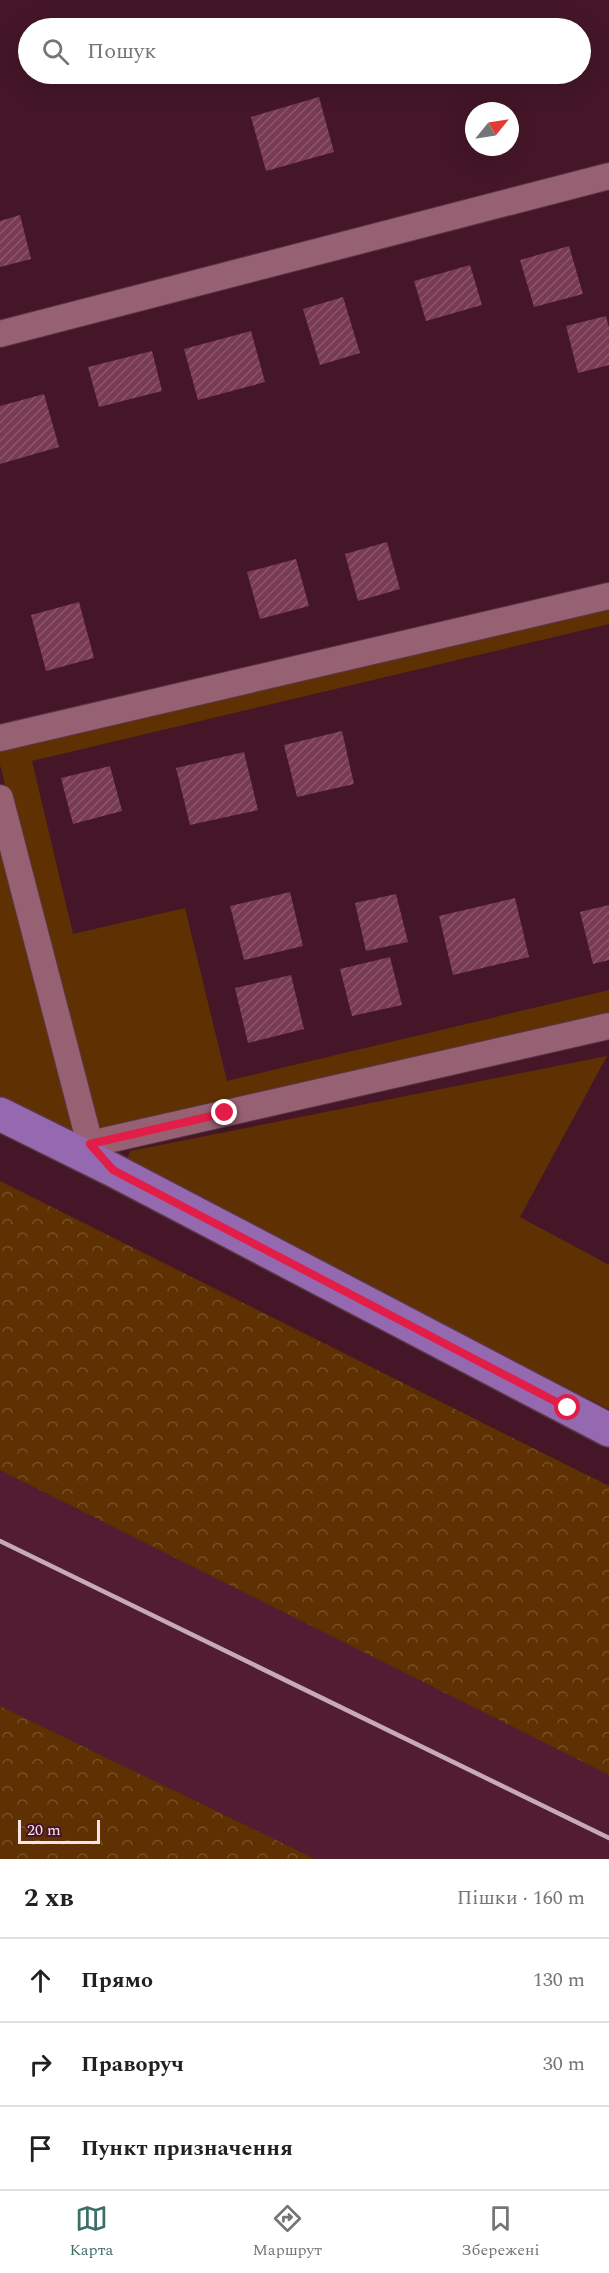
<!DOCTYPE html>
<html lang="uk">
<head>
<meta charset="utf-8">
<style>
  body { margin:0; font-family:Spectral,serif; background:#f2f2f2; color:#202124 }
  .compass { position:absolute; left:465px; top:102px; width:54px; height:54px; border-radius:50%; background:#fff; box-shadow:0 6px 24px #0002; rotate:60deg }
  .scale { position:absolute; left:18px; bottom:15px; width:82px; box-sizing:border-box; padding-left:6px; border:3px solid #fbe2e9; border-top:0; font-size:16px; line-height:21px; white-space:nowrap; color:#fbe2e9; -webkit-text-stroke:4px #441628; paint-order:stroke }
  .stop { position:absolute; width:18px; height:18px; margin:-14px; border:4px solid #e11d48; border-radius:50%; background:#fff }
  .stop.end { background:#e11d48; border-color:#fff; box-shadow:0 2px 6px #0008 }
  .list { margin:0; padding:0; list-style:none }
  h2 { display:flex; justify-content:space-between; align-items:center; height:78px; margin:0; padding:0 24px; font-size:26px }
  h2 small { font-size:20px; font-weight:400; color:#757577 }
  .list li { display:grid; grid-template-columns:39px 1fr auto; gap:18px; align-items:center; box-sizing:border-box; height:84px; padding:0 24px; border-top:2px solid #e0e0e0 }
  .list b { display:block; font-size:22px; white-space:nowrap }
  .list em { font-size:20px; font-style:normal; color:#757577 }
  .icon { flex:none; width:33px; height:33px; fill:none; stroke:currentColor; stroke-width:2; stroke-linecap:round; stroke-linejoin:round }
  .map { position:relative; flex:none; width:609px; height:1859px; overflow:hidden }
  .search { position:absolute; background:#fff; box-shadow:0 6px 24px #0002; left:18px; right:18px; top:18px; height:66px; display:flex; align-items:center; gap:15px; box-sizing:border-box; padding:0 21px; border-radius:33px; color:#757577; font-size:22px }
  .sheet { height:330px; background:#fff }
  nav { display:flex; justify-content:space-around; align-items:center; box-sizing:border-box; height:84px; border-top:2px solid #e0e0e0; background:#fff; font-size:16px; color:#757577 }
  nav a { display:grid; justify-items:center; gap:3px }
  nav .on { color:#3c6f67 }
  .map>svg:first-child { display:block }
</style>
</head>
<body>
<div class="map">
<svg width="609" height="1859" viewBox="0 0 609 1859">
  <defs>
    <pattern id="forest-crowns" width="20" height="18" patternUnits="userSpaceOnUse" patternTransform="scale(1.5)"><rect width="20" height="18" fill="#5f3102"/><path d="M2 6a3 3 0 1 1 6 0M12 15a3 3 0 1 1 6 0" fill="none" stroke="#774f27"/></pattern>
    <pattern id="building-hatch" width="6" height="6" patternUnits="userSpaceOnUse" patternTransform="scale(1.5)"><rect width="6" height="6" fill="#783b51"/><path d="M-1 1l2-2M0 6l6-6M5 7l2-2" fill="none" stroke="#8c576a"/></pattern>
  </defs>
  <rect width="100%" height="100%" fill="#441628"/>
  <path fill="#521d32" d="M0 1470 609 1775V1859H315L0 1706Z"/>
  <path fill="#5f3102" d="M609 606V624L32 761 73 934 185 908 227 1081 609 990V1012L95 1130 0 765V748Z
    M0 832 80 1142 0 1101Z
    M607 1056 520 1217 609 1265V1409L124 1168 130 1151Z"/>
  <path fill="url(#forest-crowns)" d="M0 1181 609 1486V1775L0 1470Z
    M0 1706 315 1859H0Z"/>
  <path fill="url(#building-hatch)" d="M319 97 334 152 266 171 251 117Z
    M20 215 31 259 0 267V221Z
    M569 246 583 294 534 307 520 260Z
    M470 265 482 305 426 321 414 281Z
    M343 297 360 353 320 365 303 309Z
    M606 316 609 328V365L578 373 566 326Z
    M251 331 265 382 198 400 184 349Z
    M152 351 162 391 99 407 88 367Z
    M44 394 59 447 0 464V406Z
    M387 542 400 589 358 601 345 554Z
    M296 559 309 606 260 619 247 572Z
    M79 602 94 658 46 671 31 615Z
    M342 731 354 784 297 797 284 745Z
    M244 752 258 810 190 825 176 768Z
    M110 766 122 811 73 824 61 778Z
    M290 892 303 946 244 960 230 906Z
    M396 894 408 942 366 951 355 903Z
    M515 898 529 957 453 975 439 916Z
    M609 905V960L593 964 580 912Z
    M390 957 402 1005 352 1016 340 969Z
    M291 975 304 1029 248 1043 235 988Z"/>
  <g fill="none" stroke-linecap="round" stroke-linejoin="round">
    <g stroke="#5b3645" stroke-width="28">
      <path id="street" d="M0 334 609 176
        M0 738 609 596
        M0 798 90 1144 102 1157
        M90 1144 609 1026"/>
    </g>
    <g stroke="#5b3645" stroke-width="36">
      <path id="primary" d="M0 1114 113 1170 609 1430"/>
    </g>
    <use href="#street" stroke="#966172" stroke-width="26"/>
    <use href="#primary" stroke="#9569af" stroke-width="33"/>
    <path stroke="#c8aab4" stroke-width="4.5" d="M0 1541 609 1838"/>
  </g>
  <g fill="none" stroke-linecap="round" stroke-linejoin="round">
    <path stroke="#e11d48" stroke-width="8" d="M225 1113 90 1144 113 1170 568 1408"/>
  </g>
</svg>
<svg class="compass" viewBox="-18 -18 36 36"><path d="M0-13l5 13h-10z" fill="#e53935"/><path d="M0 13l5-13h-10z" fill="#757577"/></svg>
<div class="scale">20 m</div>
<div class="stop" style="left:568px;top:1408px"></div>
<div class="stop end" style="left:225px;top:1113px"></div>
<div class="search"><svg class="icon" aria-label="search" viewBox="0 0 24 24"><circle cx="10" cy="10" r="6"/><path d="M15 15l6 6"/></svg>Пошук</div>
</div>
<section class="sheet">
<h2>2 хв<small>Пішки · 160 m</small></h2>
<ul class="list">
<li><svg class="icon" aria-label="ahead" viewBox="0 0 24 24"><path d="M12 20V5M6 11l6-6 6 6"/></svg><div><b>Прямо</b></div><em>130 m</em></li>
<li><svg class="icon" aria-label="right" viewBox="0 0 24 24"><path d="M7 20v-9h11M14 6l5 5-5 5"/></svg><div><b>Праворуч</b></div><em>30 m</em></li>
<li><svg class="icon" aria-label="arrive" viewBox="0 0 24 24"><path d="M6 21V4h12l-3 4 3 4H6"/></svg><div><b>Пункт призначення</b></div></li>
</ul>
</section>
<nav>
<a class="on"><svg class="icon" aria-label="map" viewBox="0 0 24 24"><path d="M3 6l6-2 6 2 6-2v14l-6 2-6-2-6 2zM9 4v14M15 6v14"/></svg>Карта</a>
<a><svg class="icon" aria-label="directions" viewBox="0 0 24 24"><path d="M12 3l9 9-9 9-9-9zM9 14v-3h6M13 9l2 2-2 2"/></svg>Маршрут</a>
<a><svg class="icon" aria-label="saved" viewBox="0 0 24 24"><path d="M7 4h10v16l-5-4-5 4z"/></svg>Збережені</a>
</nav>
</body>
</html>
